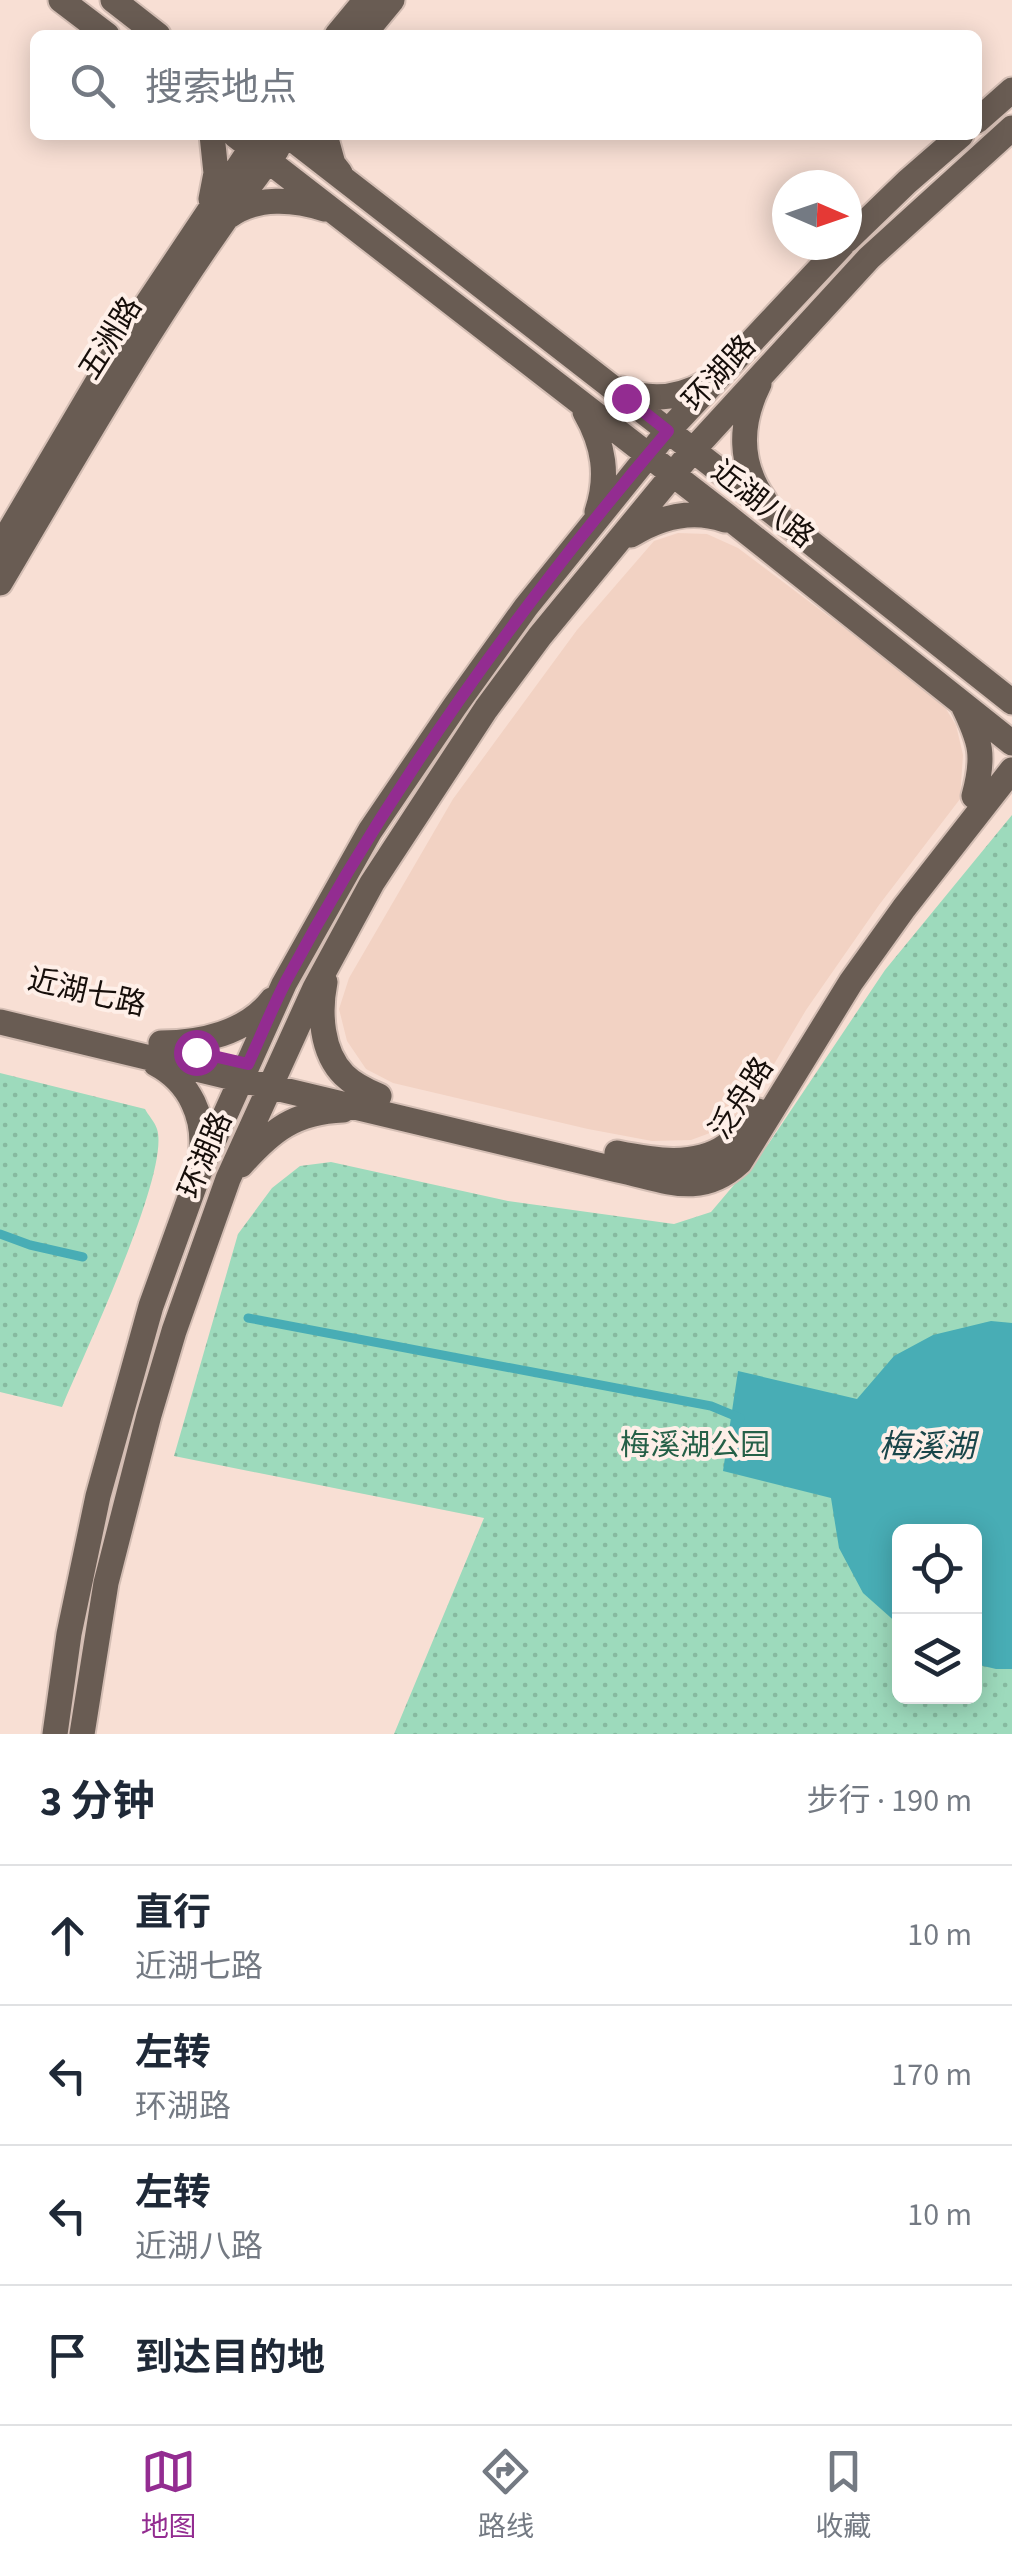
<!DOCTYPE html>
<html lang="zh">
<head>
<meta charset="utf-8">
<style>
  body { margin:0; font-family:"Source Sans 3","Noto Sans SC",sans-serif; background:#f2f2f3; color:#1f2937 }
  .controls { position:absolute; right:30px; bottom:30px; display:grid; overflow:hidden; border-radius:15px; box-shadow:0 5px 25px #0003 }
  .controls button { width:90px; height:90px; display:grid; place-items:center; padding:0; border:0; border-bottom:2px solid #e0e1e3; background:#fff; color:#1f2937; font:50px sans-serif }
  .compass { position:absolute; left:772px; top:170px; width:90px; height:90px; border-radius:50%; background:#fff; box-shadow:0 5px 25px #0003; rotate:92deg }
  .stop { position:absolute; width:30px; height:30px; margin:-22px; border:8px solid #932c91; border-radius:50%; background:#fff }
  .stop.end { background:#932c91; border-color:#fff; box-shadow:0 2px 10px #0008 }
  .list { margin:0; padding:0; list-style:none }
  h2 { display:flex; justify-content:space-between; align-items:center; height:130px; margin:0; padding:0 40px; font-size:42px }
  h2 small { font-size:32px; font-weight:400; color:#747a83 }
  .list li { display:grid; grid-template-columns:65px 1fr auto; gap:30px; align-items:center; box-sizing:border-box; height:140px; padding:0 40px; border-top:2px solid #e0e1e3 }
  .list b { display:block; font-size:38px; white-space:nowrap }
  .list p { margin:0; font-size:32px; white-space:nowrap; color:#747a83 }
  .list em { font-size:32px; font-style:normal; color:#747a83 }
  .icon { flex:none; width:55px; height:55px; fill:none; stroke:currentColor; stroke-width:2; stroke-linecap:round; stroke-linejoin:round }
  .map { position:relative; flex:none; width:1012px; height:1734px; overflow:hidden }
  .search { position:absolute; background:#fff; box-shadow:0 5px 25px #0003; left:30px; right:30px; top:30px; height:110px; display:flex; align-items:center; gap:25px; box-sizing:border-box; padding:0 35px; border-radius:15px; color:#747a83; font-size:38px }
  .sheet { height:690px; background:#fff }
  nav { display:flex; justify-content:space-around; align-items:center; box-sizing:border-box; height:140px; border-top:2px solid #e0e1e3; background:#fff; font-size:28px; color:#747a83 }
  nav a { display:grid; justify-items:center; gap:5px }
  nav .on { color:#932c91 }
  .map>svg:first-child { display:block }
</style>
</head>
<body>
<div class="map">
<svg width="1012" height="1734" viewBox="0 0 1012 1734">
  <defs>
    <pattern id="park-dots" width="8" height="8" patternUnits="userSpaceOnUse" patternTransform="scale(2.5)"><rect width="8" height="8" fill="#9ddabc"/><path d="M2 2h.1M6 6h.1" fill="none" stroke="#86baa0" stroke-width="1.8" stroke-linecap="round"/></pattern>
  </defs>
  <rect width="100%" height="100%" fill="#f8dfd4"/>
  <path fill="#f2d2c3" d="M678 533 707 534 738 548 941 701 956 725 963 755 960 799 879 905 806 1010 747 1110 733 1122 718 1130 691 1140 652 1141 588 1129 393 1083 366 1069 347 1041 339 1009 349 978 453 799 577 630 654 541Z"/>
  <path fill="url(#park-dots)" fill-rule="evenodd" d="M1012 815V1734H394L484 1518 174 1456 238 1234 272 1188 300 1166 331 1162 508 1201 674 1224 711 1212 767 1146 885 970ZM900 1531H974V1696H900Z
    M0 1073 145 1109C148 1115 155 1122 157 1129 171 1172 82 1358 62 1407L0 1392Z"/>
  <path fill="#48adb5" d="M991 1321 1012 1323V1669H996L975 1664 974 1531H900L899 1625 863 1593 839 1548 831 1498 723 1471 738 1371 857 1399 894 1356 933 1335Z"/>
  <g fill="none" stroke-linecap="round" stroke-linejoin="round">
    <path stroke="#48adb5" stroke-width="9" d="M0 1234 30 1245 83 1257
      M248 1318 711 1406 740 1418"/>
    <g stroke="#d4beb4" stroke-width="29">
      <path id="secondary" d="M61 0 107 35
        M113 0 158 35
        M337 35 366 0
        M363 35 392 0
        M977 121 1012 90
        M235 135 728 517 1012 743
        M287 135 747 492 1012 702
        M325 135 333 164 340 173
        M211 199 216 173 212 135
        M229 216C257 196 294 199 325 209
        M847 240 907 182 961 135
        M759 384C739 424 739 465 765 501
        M621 389C650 402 679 398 706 383
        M585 412C604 445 609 476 597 512
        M631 535C660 517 691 508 725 520
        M0 547 117 349 260 135
        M0 583C87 436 172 285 277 149
        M963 705C981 742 985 756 974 796
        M325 982C319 1012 321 1052 344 1075 354 1085 367 1091 379 1096
        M0 1022 618 1170C666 1180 700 1199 740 1162L851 982 904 908 1012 770
        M161 1043C201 1043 246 1033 272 1000
        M156 1064C190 1082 206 1118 201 1156
        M617 1153C652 1160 695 1168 726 1146 739 1136 748 1123 758 1111
        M241 1165C272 1130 295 1112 343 1110
        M55 1734 69 1634 98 1496 151 1306 199 1173 284 984 370 831 455 706 526 607 668 431 842 245
        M82 1734 106 1583 149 1415 174 1331 228 1179 315 988 372 883 486 709 540 636 693 450 869 258 1012 128"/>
    </g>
    <use href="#secondary" stroke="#695c53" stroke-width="25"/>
  </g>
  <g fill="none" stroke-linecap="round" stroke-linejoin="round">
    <path stroke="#932c91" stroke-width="12" d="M196 1052 248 1064C261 1036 272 1008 286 981 392 783 523 601 668 431L626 398"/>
  </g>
  <g text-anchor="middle" stroke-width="8" stroke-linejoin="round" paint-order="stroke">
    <g font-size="30" fill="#160e0a" stroke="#feefe8">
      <text transform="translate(110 338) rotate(-58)" y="10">五洲路</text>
      <text transform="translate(719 373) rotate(-47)" y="10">环湖路</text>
      <text transform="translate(763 504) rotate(38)" y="10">近湖八路</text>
      <text transform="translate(87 992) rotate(13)" y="10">近湖七路</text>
      <text transform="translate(741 1098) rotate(-57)" y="10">泛舟路</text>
      <text transform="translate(205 1155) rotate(-67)" y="10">环湖路</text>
    </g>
    <g font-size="30" fill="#256047" stroke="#feefe8">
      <text x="695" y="1455">梅溪湖公园</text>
    </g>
    <g font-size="32" font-style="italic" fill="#19464a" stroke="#feefe8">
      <text x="927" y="1457">梅溪湖</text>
    </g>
  </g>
</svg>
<div class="controls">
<button><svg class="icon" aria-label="locate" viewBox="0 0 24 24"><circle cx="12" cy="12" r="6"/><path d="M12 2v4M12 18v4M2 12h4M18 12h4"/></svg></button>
<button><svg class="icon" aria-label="layers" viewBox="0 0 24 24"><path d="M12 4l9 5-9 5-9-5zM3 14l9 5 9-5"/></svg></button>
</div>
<svg class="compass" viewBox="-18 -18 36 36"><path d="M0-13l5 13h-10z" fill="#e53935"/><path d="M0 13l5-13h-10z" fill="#747a83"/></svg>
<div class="stop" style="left:196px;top:1052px"></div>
<div class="stop end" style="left:626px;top:398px"></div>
<div class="search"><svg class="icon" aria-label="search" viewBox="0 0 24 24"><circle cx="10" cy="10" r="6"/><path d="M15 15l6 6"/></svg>搜索地点</div>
</div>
<section class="sheet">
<h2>3 分钟<small>步行 · 190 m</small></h2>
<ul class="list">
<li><svg class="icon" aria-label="ahead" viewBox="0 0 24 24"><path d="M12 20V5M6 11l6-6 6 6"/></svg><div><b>直行</b><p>近湖七路</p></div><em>10 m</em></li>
<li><svg class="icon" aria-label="left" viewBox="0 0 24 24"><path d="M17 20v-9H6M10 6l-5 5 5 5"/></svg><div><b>左转</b><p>环湖路</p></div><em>170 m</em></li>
<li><svg class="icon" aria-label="left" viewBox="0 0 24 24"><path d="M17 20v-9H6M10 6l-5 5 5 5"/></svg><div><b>左转</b><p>近湖八路</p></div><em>10 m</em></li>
<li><svg class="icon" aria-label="arrive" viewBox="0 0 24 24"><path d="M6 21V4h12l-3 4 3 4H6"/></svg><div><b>到达目的地</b></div></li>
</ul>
</section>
<nav>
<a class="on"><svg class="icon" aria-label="map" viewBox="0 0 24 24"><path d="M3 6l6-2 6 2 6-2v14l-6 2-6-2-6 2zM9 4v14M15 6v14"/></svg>地图</a>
<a><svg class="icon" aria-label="directions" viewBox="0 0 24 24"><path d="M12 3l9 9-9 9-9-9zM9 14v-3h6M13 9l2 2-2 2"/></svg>路线</a>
<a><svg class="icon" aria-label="saved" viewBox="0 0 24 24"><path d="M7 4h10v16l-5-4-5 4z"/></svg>收藏</a>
</nav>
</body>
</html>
